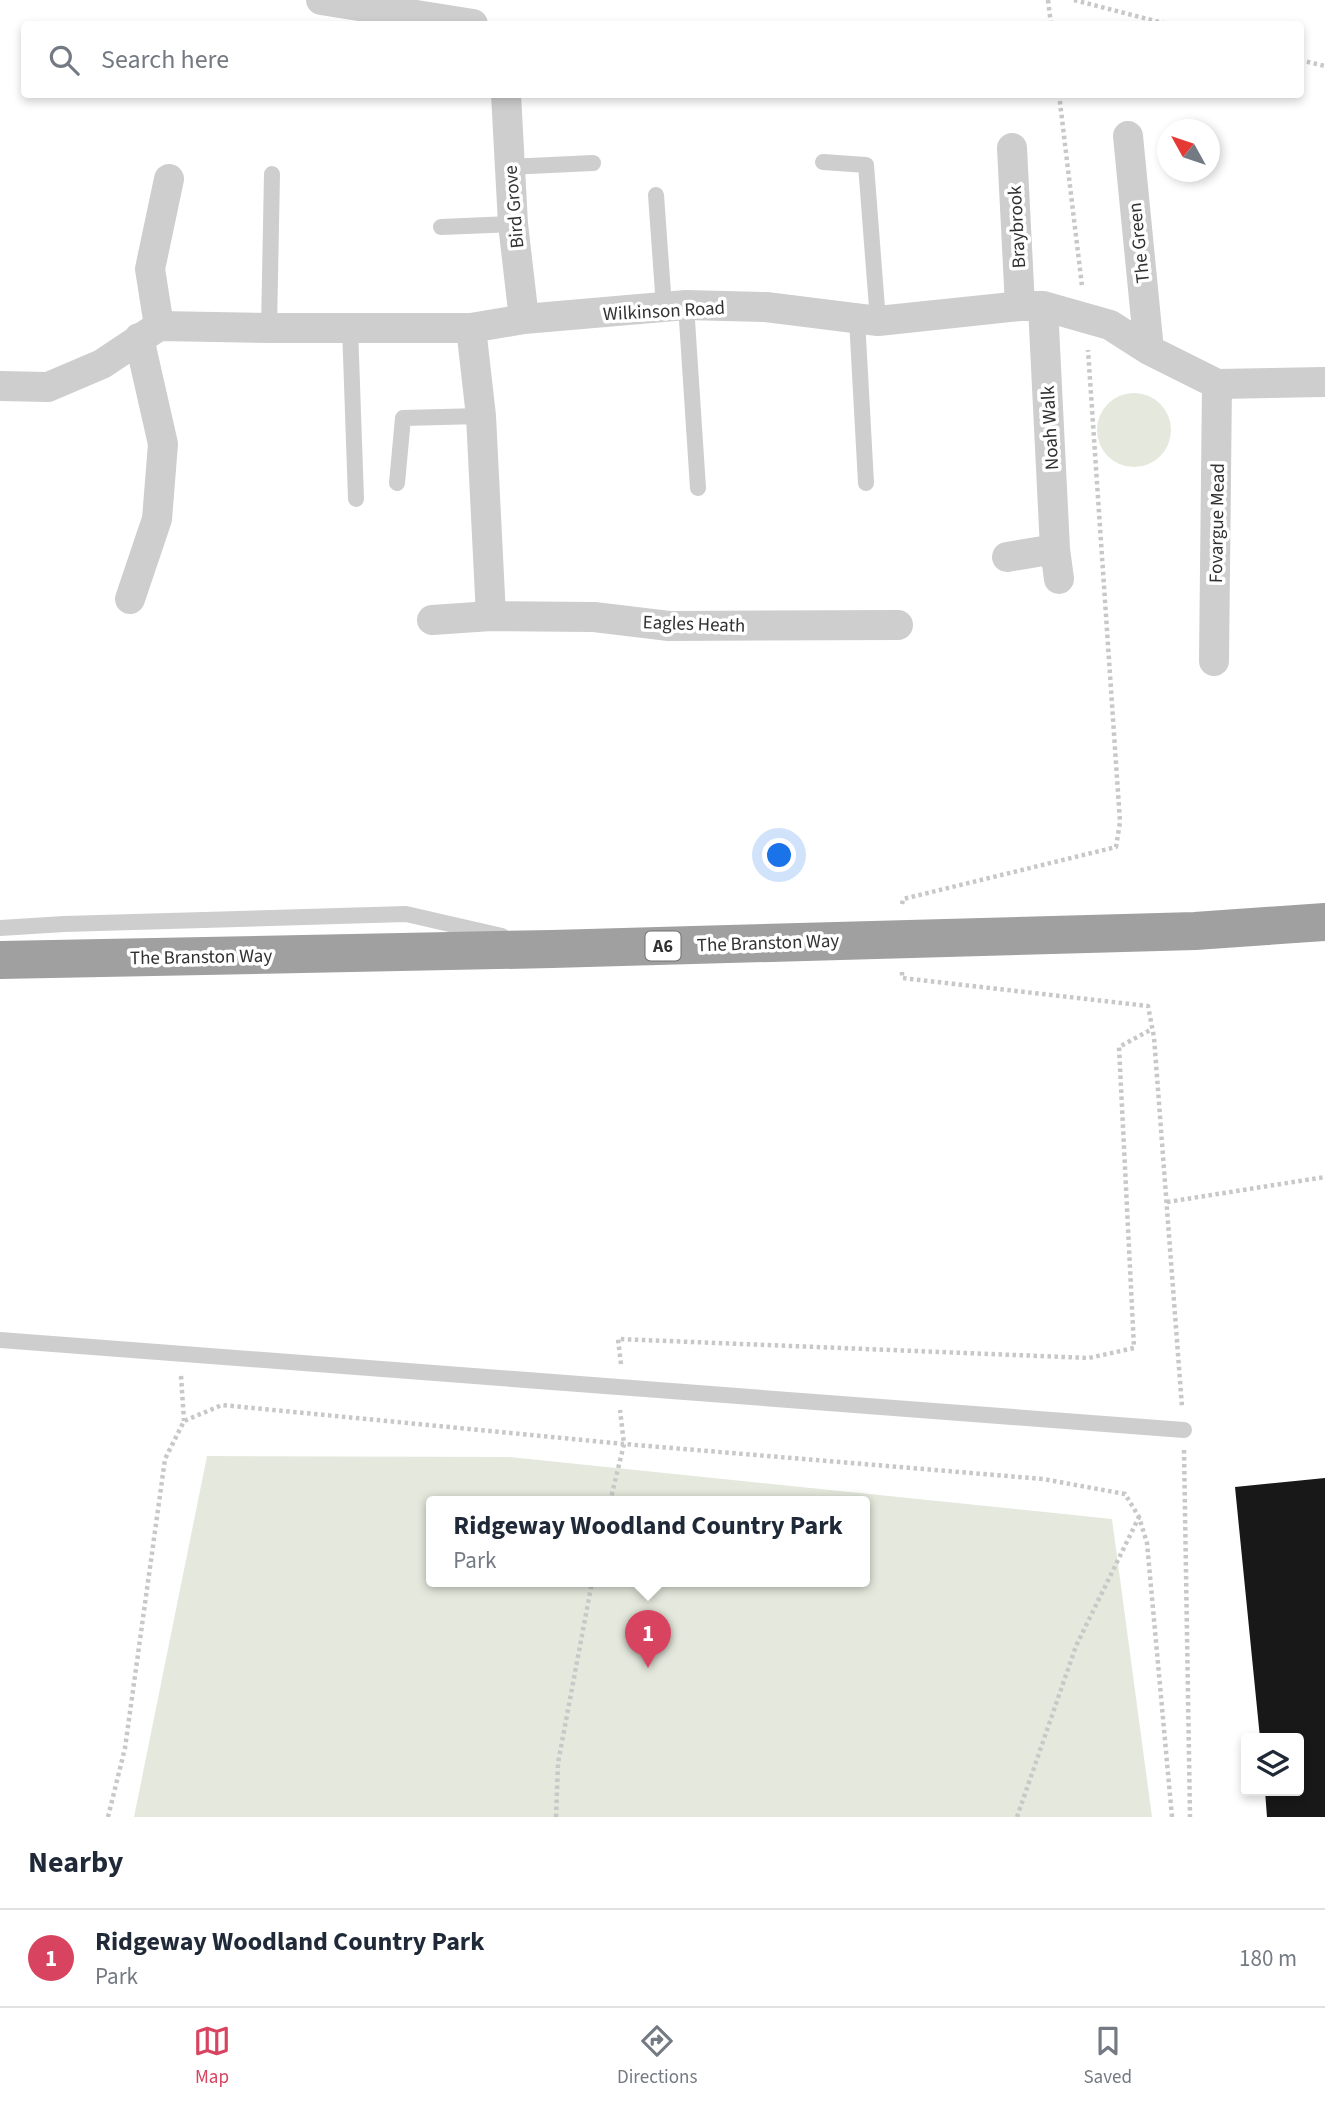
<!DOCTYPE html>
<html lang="en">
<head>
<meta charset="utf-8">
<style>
  body { margin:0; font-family:"Source Sans 3",sans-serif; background:#f6f6f7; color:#1f2937 }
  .controls { position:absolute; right:21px; bottom:21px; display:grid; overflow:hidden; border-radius:7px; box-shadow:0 4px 10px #0003 }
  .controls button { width:63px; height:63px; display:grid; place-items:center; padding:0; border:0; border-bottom:2px solid #e0e1e3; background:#fff; color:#1f2937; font:35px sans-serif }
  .compass { position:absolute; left:1157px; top:119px; width:63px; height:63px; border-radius:50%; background:#fff; box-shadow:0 4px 10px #0003; rotate:310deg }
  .you { position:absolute; left:780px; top:856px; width:24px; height:24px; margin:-18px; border:5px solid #fff; border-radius:50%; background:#1a73e8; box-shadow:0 0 0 10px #1a73e833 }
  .badge { display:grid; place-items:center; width:46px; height:46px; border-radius:50%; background:#d84360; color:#fff; font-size:23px; font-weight:700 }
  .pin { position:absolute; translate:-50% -58px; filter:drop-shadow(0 2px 4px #0008) }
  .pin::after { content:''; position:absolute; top:37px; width:24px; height:21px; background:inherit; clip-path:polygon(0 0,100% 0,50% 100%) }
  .popup { position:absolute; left:426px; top:1496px; width:444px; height:91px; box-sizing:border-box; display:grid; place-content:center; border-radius:7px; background:#fff; filter:drop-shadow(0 2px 5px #0005); font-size:23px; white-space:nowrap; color:#747a83 }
  .popup b { font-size:26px; color:#1f2937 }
  .popup::after { content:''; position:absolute; left:50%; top:100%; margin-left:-14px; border:14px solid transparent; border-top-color:#fff }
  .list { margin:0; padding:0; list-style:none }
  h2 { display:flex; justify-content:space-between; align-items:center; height:91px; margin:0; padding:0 28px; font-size:30px }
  h2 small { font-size:23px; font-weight:400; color:#747a83 }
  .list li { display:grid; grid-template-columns:46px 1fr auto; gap:21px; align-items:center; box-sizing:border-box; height:98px; padding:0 28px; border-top:2px solid #e0e1e3 }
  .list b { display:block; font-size:26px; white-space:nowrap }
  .list p { margin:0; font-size:23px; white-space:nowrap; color:#747a83 }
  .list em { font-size:23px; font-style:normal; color:#747a83 }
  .icon { flex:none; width:38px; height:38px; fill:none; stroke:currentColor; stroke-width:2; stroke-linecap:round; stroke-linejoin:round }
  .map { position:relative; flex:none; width:1325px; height:1817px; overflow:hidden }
  .search { position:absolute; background:#fff; box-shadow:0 4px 10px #0003; left:21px; right:21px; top:21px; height:77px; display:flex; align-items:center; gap:18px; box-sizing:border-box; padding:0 24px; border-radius:7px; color:#747a83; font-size:26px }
  .sheet { height:189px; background:#fff }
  nav { display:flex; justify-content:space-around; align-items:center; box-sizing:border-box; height:98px; border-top:2px solid #e0e1e3; background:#fff; font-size:19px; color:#747a83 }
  nav a { display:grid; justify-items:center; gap:4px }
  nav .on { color:#d84360 }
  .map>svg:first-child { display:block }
</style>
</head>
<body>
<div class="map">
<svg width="1325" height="1817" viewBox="0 0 1325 1817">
  <rect width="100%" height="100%" fill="#fff"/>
  <path fill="#e5e9dd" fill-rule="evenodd" d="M1097 430a37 37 0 1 1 74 0a37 37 0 1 1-74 0Z
    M207 1456 510 1457 1112 1519 1152 1817H134ZM431 1502H865V1582H431Z"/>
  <path fill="#181818" d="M1325 1478V1817H1267L1265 1791H1299V1738H1260L1235 1487Z"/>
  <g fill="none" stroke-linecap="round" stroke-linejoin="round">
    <path stroke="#c8c8c8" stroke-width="4.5" stroke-dasharray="3.5 3.5" stroke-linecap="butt" d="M1048 0 1051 24
      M1074 0 1167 24
      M1300 60 1325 66
      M1059 94 1082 286
      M902 904 903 899 1116 847 1120 822 1088 350
      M902 972V978L1148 1006 1154 1037 1182 1407
      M1167 1202 1325 1177
      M621 1364 618 1339 1089 1358 1134 1348 1119 1047 1152 1029
      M181 1376 184 1421
      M1184 1450 1190 1817
      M610 1502 624 1444 620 1410
      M108 1817 125 1748 165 1459 184 1421 222 1405 624 1444 1043 1479 1125 1494 1139 1517 1147 1543 1172 1817
      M556 1817 558 1763 592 1582
      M1017 1817 1076 1646 1139 1517"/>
    <path stroke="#cecece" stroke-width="16" d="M823 162 866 165 878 321
      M508 167 593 163
      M656 195 664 307
      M441 227 513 224
      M686 305 698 488
      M857 319 866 483
      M350 327 356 499
      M269 328 272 174
      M397 483 403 418 481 416
      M0 928 64 924 406 914 502 936
      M0 1340 1184 1430"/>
    <path stroke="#cecece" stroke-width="30" d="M321 0 473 24
      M506 94 513 224 524 319
      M1128 136 1149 350
      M1012 148 1020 306
      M1043 306 1055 549 1059 579
      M159 326 150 269 169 179
      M471 328 481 416 491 616 594 617 669 626 898 625
      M0 386 48 387 102 364 159 326 269 328H471L524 319 686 305 766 307 878 321 1020 306H1043L1110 325 1149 350 1217 384 1325 382
      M1007 557 1055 549
      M130 599 157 519 163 444 139 338
      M432 620 491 616
      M1214 661 1217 384"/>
    <path stroke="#a0a0a0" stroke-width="38" d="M0 960 552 949 1195 931 1325 922"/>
  </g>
  <g text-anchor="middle" stroke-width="7" stroke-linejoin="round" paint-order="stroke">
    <rect fill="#fff" stroke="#6f6f6f" stroke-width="2" x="645.5" y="931.5" width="35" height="29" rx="5"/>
    <g font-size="18" font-weight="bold" fill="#313131">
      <text x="663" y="952">A6</text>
    </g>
    <g font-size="19" fill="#313131" stroke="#fff">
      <text transform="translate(513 207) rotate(-95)" y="7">Bird Grove</text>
      <text transform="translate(1016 227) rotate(-93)" y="7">Braybrook</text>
      <text transform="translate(1138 243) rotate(-96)" y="7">The Green</text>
      <text transform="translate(664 310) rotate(-3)" y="7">Wilkinson Road</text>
      <text transform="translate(1049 428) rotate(-93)" y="7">Noah Walk</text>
      <text transform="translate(1216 523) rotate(-89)" y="7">Fovargue Mead</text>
      <text transform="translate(694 623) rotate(2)" y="7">Eagles Heath</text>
      <text transform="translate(768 942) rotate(-2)" y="7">The Branston Way</text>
      <text transform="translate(201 956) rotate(-1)" y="7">The Branston Way</text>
    </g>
  </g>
</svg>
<div class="controls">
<button><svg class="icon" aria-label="layers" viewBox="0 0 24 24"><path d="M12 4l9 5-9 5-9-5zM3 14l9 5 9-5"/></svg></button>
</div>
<svg class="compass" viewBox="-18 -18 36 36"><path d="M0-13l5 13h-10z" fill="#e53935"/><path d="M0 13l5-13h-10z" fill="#747a83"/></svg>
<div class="you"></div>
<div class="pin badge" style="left:648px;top:1668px">1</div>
<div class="popup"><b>Ridgeway Woodland Country Park</b>Park</div>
<div class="search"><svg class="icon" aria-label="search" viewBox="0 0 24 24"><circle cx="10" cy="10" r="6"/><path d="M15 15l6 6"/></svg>Search here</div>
</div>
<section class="sheet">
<h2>Nearby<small></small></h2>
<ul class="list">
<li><span class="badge">1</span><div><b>Ridgeway Woodland Country Park</b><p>Park</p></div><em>180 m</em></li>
</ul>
</section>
<nav>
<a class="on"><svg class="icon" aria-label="map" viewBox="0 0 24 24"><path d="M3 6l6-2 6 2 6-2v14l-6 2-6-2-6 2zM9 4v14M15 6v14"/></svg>Map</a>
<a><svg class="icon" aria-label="directions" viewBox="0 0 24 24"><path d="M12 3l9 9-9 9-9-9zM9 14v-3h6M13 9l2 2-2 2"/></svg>Directions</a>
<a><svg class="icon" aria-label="saved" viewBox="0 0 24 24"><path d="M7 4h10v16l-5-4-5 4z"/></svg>Saved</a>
</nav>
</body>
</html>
